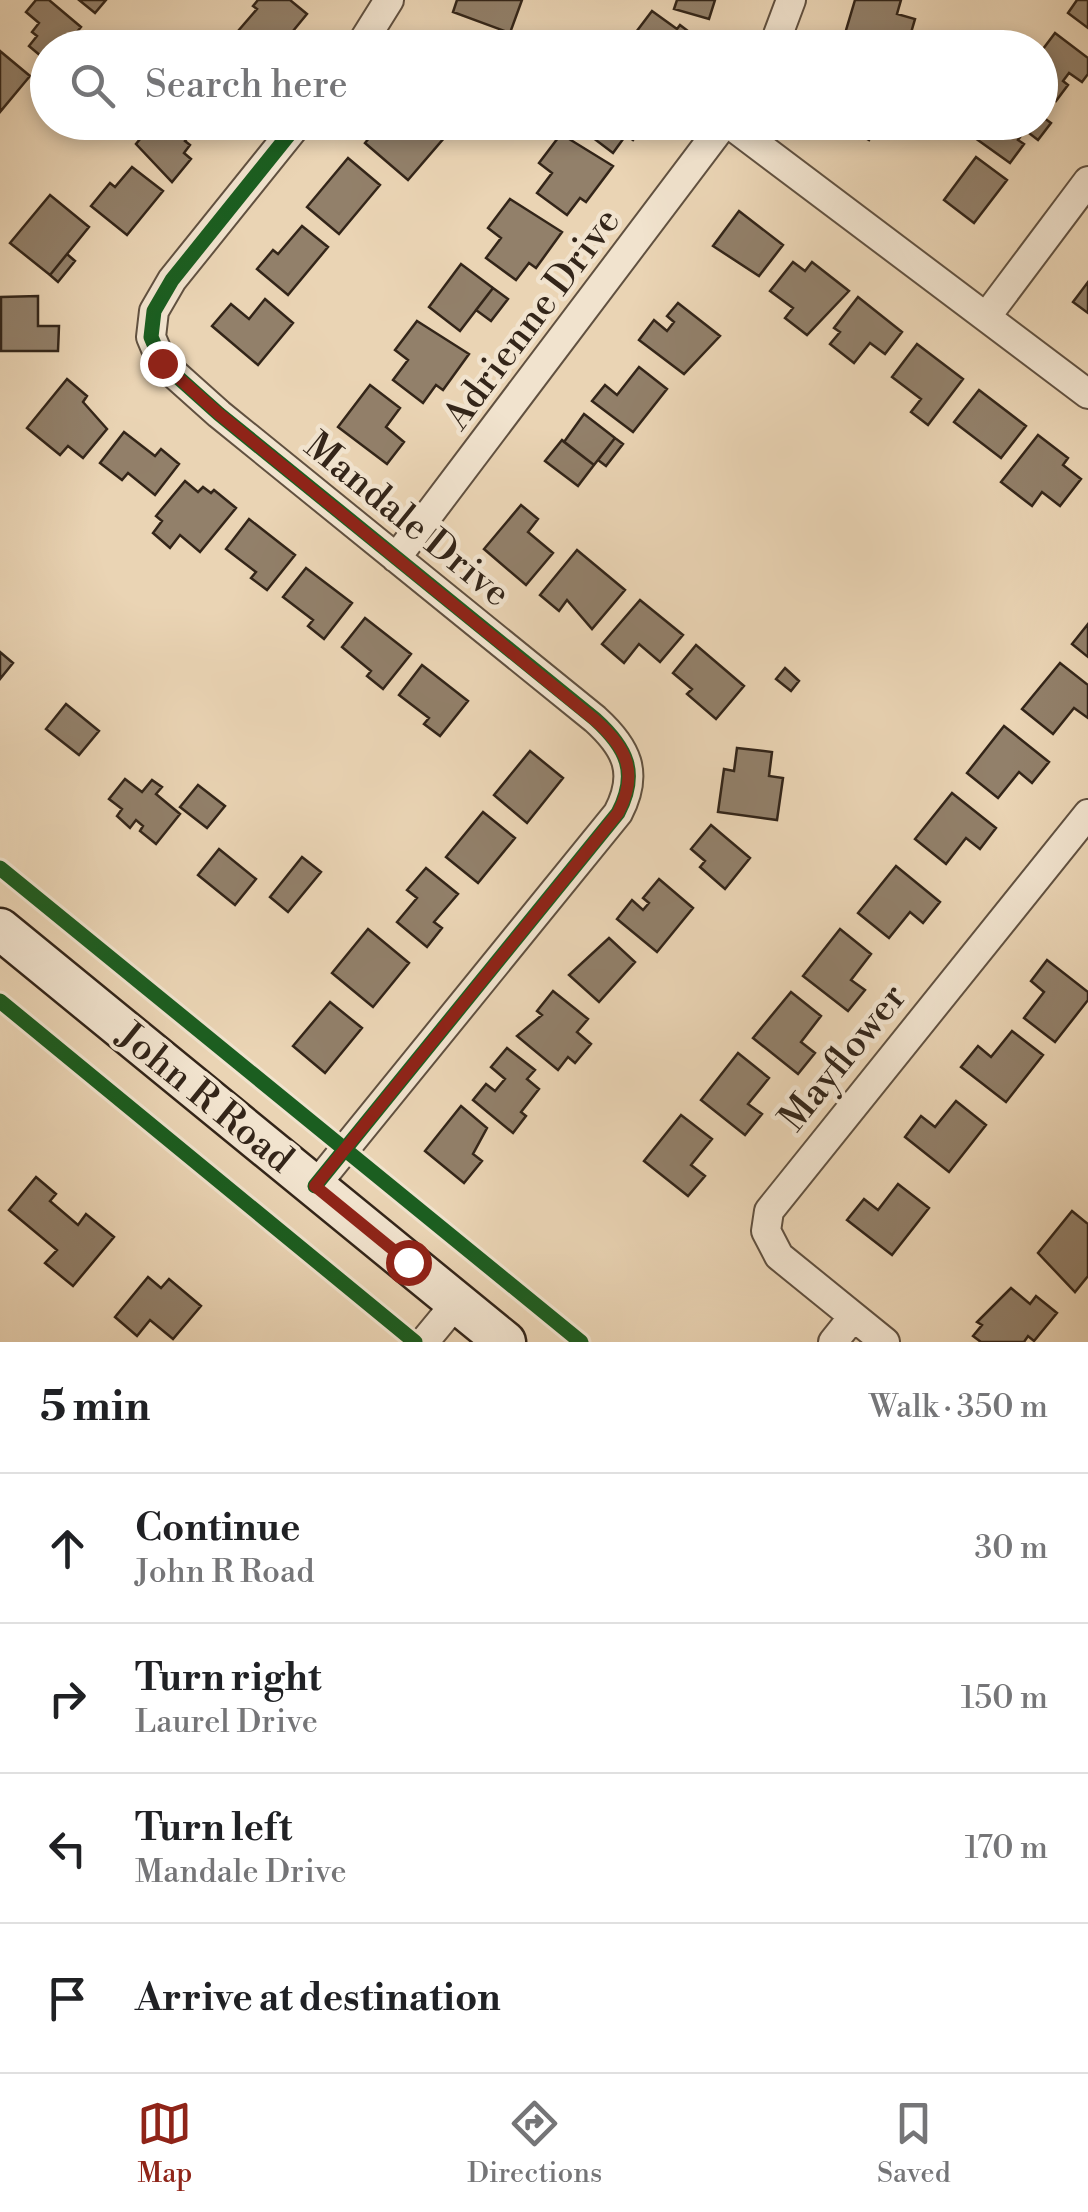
<!DOCTYPE html>
<html lang="en">
<head>
<meta charset="utf-8">
<style>
  body { margin:0; font-family:"Libre Bodoni",serif; background:#f2f2f2; color:#202124 }
  .stop { position:absolute; width:30px; height:30px; margin:-22px; border:8px solid #8f2418; border-radius:50%; background:#fff }
  .stop.end { background:#8f2418; border-color:#fff; box-shadow:0 2px 10px #0008 }
  .list { margin:0; padding:0; list-style:none }
  h2 { display:flex; justify-content:space-between; align-items:center; height:130px; margin:0; padding:0 40px; font-size:42px }
  h2 small { font-size:32px; font-weight:400; color:#757577 }
  .list li { display:grid; grid-template-columns:65px 1fr auto; gap:30px; align-items:center; box-sizing:border-box; height:150px; padding:0 40px; border-top:2px solid #e0e0e0 }
  .list b { display:block; font-size:38px; white-space:nowrap }
  .list p { margin:0; font-size:32px; white-space:nowrap; color:#757577 }
  .list em { font-size:32px; font-style:normal; color:#757577 }
  .icon { flex:none; width:55px; height:55px; fill:none; stroke:currentColor; stroke-width:2; stroke-linecap:round; stroke-linejoin:round }
  .map { position:relative; flex:none; width:1088px; height:1342px; overflow:hidden }
  .search { position:absolute; background:#fff; box-shadow:0 5px 15px #0003; left:30px; right:30px; top:30px; height:110px; display:flex; align-items:center; gap:25px; box-sizing:border-box; padding:0 35px; border-radius:55px; color:#757577; font-size:38px }
  .sheet { height:730px; background:#fff }
  nav { display:flex; justify-content:space-around; align-items:center; box-sizing:border-box; height:140px; border-top:2px solid #e0e0e0; background:#fff; font-size:28px; color:#757577 }
  nav a { display:grid; justify-items:center; gap:5px }
  nav .on { color:#8f2418 }
  .map>svg:first-child { display:block }
</style>
</head>
<body>
<div class="map">
<svg width="1088" height="1342" viewBox="0 0 1088 1342">
  <rect width="100%" height="100%" fill="#ead4b4"/>
  <filter id="stains"><feTurbulence type="fractalNoise" baseFrequency=".002" numOctaves="4"/><feColorMatrix values="0 0 0 0 .2 0 0 0 0 .09 0 0 0 0 .02 0 0 0 .5 -.17"/></filter>
  <radialGradient id="worn" r=".72"><stop offset=".6" stop-color="#630" stop-opacity="0"/><stop offset="1" stop-color="#630" stop-opacity=".3"/></radialGradient>
  <path fill="#92806a" stroke="#332519" stroke-width="2.5" d="M36 0H49L81 27 64 48H48V62L29 46 37 36 32 32 39 23 26 12Z
    M79 0H106L95 13Z
    M258 0H290L307 14 279 48H258L238 31 257 9 253 6Z
    M457 0H522L510 33 453 12Z
    M677 0H715L709 19 674 9Z
    M855 0H901L897 14 915 19 908 43 890 38 887 48H878L844 37Z
    M1077 0H1088V28L1068 13Z
    M652 11 677 29 680 25 705 44 702 48H640L630 40Z
    M1055 33 1088 58V74L1082 82 1069 73 1063 81 1068 85 1056 101 1040 90V53Z
    M0 51 30 76 0 112Z
    M1040 115 1051 123 1038 140 1025 130 1018 140 1024 144 1010 163 975 138 987 122H1040Z
    M154 122 200 123 185 141 190 145 184 153 191 159 172 182 136 144Z
    M382 122 399 135 409 122H426L444 138 408 180 365 143Z
    M590 122H646L633 140 626 135 613 153 584 131Z
    M838 122H879L869 140Z
    M561 134 613 166 586 202 580 198 567 215 537 193 552 173 539 163Z
    M976 157 1007 180 974 223 944 200Z
    M348 158 380 185 339 234 307 207Z
    M132 167 163 191 127 235 91 206 110 183 115 187Z
    M50 195 89 227 50 275 10 243Z
    M510 199 562 232 536 268 529 263 516 280 486 258 501 238 488 228Z
    M739 211 783 245 759 276 713 246Z
    M302 226 328 247 288 295 257 269 273 250 278 254Z
    M67 254 75 261 58 282 50 275Z
    M793 262 805 271 812 262 849 291 807 335 785 318 793 308 770 291Z
    M461 264 493 288 460 331 429 307Z
    M1088 282V313L1073 302Z
    M493 288 508 299 491 321 476 310Z
    M38 296V326H59L58 351H1V297Z
    M858 297 902 332 885 354 870 343 854 363 830 344 840 332 834 328Z
    M265 299 293 323 258 365 212 326 231 304 249 319Z
    M678 303 720 336 684 374 639 340 654 320 667 331 674 322 667 316Z
    M417 321 469 354 443 390 436 385 423 403 393 380 408 360 395 350Z
    M917 344 963 379 928 425 911 412 921 399 892 377Z
    M639 367 667 389 633 432 592 401 605 385 617 395Z
    M67 379 87 396 83 402 107 429 83 458 68 446 60 455 27 428Z
    M370 385 400 408 386 427 404 442 387 464 338 427Z
    M979 390 1026 426 1001 458 954 422Z
    M584 414 615 438 594 465 564 442Z
    M124 432 155 456 161 449 179 464 155 495 128 473 122 480 100 463Z
    M1038 435 1068 458 1063 465 1081 479 1060 506 1042 492 1032 506 1001 482Z
    M615 438 623 444 606 466 598 460Z
    M562 440 594 465 578 486 545 461Z
    M185 481 198 492 203 487 211 493 214 490 236 508 200 552 180 535 170 548 153 533 162 521 156 516Z
    M521 505 538 519 528 532 553 553 526 585 484 549Z
    M249 519 295 555 267 590 251 578 256 572 226 549Z
    M577 550 625 590 592 629 567 600 559 611 540 595Z
    M306 568 352 603 324 639 308 626 313 620 283 597Z
    M640 600 683 635 660 662 639 644 624 663 602 644Z
    M365 618 411 654 383 689 367 676 371 671 342 647Z
    M1088 624V657L1072 644Z
    M696 645 744 686 716 719 687 694 692 689 673 673Z
    M0 652 13 663 0 679Z
    M1060 663 1088 685V718L1074 708 1053 734 1022 709Z
    M422 665 468 701 440 736 424 724 429 718 399 695Z
    M785 668 799 681 791 691 776 679Z
    M66 704 99 731 79 755 46 729Z
    M1004 726 1049 762 1032 783 1019 772 998 798 967 773Z
    M737 748 772 752 769 776 783 778 777 820 718 812 724 769 734 771Z
    M530 751 563 778 527 823 494 795Z
    M125 779 142 792 152 780 162 787 156 794 180 814 156 844 140 831 143 826 136 820 130 828 117 816 122 809 109 799Z
    M198 785 225 806 207 828 180 807Z
    M952 793 996 828 980 849 966 838 946 864 915 839Z
    M483 812 515 838 478 883 446 857Z
    M711 825 750 858 725 889 700 867 705 861 691 849Z
    M219 849 256 879 235 905 198 875Z
    M302 857 321 872 288 912 270 897Z
    M896 866 940 902 923 923 910 912 889 938 858 913Z
    M426 868 458 894 434 922 442 928 427 947 397 922 417 898 407 890Z
    M659 879 693 908 657 952 617 919 632 900 643 910 649 903 643 898Z
    M368 929 409 963 373 1007 332 973Z
    M840 929 871 954 851 980 865 990 848 1011 803 976Z
    M609 938 635 962 599 1002 569 975Z
    M1047 960 1088 992V1000L1055 1042 1024 1018 1044 992 1031 981Z
    M553 991 588 1019 577 1032 591 1044 575 1063 568 1057 558 1070 517 1036 542 1015 537 1011Z
    M791 992 821 1016 801 1042 815 1053 798 1074 753 1038Z
    M330 1002 362 1028 325 1073 293 1046Z
    M1012 1031 1043 1055 1006 1102 961 1067 978 1046 991 1057Z
    M507 1048 535 1070 527 1079 539 1089 521 1112 526 1116 513 1133 473 1100 486 1084 495 1091 505 1079 491 1067Z
    M738 1053 769 1078 748 1104 762 1114 745 1135 701 1100Z
    M956 1101 986 1125 949 1172 905 1137 921 1116 935 1127Z
    M461 1106 487 1128 473 1154 482 1161 464 1183 425 1151Z
    M681 1115 712 1139 691 1165 705 1176 688 1196 644 1161Z
    M36 1177 56 1194 50 1201 78 1225 86 1214 114 1237 73 1286 45 1263 57 1250 9 1210Z
    M898 1184 929 1208 892 1255 847 1220 864 1199 878 1210Z
    M1072 1211 1088 1224V1276L1075 1292 1038 1253Z
    M148 1277 161 1288 169 1279 201 1306 173 1339 150 1320 137 1336 115 1317Z
    M1011 1288 1030 1304 1036 1296 1057 1313 1034 1341 1028 1336 1024 1342H981L973 1336 982 1325 977 1322Z"/>
  <g fill="none" stroke-linecap="round" stroke-linejoin="round">
    <g stroke="#615140" stroke-width="32">
      <path id="street" d="M359 48 389 0
        M773 48 791 0
        M299 122 172 280 154 311 151 337 162 363 219 414 595 719C627 748 639 773 618 813L315 1186
        M727 122 1088 394
        M986 317 1088 181
        M396 558 725 122
        M424 1342 457 1302
        M833 1342 853 1317
        M885 1342 779 1256 766 1231 769 1211 1088 814"/>
    </g>
    <g stroke="#332519" stroke-width="45">
      <path id="secondary" d="M0 929 505 1342"/>
    </g>
    <use href="#street" stroke="#f1e3ce" stroke-width="28"/>
    <use href="#secondary" stroke="#f1e3ce" stroke-width="40"/>
    <g stroke="#f1e3ce" stroke-width="21">
      <path id="cycleway" d="M299 122 172 280 154 311 151 337 162 363 219 414 595 719C627 748 639 773 618 813L315 1186
        M0 868 581 1342
        M0 1001 415 1342"/>
    </g>
    <use href="#cycleway" stroke="#1b5e20" stroke-width="15"/>
  </g>
  <g fill="none" stroke-linecap="round" stroke-linejoin="round">
    <path stroke="#8f2418" stroke-width="12" d="M162 363 219 414 595 720C627 748 639 773 618 813L315 1186 408 1262"/>
  </g>
  <g text-anchor="middle" stroke-width="9" stroke-linejoin="round" paint-order="stroke">
    <g font-size="38" fill="#332519" stroke="#f1e3ce">
      <text transform="translate(531 318) rotate(-53)" y="13">Adrienne Drive</text>
      <text transform="translate(408 519) rotate(39)" y="13">Mandale Drive</text>
      <text transform="translate(842 1057) rotate(-51)" y="13">Mayflower</text>
      <text transform="translate(206 1097) rotate(39)" y="13">John R Road</text>
    </g>
  </g>
  <rect width="100%" height="100%" filter="url(#stains)"/>
  <rect width="100%" height="100%" fill="url(#worn)"/>
</svg>
<div class="stop" style="left:408px;top:1262px"></div>
<div class="stop end" style="left:162px;top:363px"></div>
<div class="search"><svg class="icon" aria-label="search" viewBox="0 0 24 24"><circle cx="10" cy="10" r="6"/><path d="M15 15l6 6"/></svg>Search here</div>
</div>
<section class="sheet">
<h2>5 min<small>Walk · 350 m</small></h2>
<ul class="list">
<li><svg class="icon" aria-label="ahead" viewBox="0 0 24 24"><path d="M12 20V5M6 11l6-6 6 6"/></svg><div><b>Continue</b><p>John R Road</p></div><em>30 m</em></li>
<li><svg class="icon" aria-label="right" viewBox="0 0 24 24"><path d="M7 20v-9h11M14 6l5 5-5 5"/></svg><div><b>Turn right</b><p>Laurel Drive</p></div><em>150 m</em></li>
<li><svg class="icon" aria-label="left" viewBox="0 0 24 24"><path d="M17 20v-9H6M10 6l-5 5 5 5"/></svg><div><b>Turn left</b><p>Mandale Drive</p></div><em>170 m</em></li>
<li><svg class="icon" aria-label="arrive" viewBox="0 0 24 24"><path d="M6 21V4h12l-3 4 3 4H6"/></svg><div><b>Arrive at destination</b></div></li>
</ul>
</section>
<nav>
<a class="on"><svg class="icon" aria-label="map" viewBox="0 0 24 24"><path d="M3 6l6-2 6 2 6-2v14l-6 2-6-2-6 2zM9 4v14M15 6v14"/></svg>Map</a>
<a><svg class="icon" aria-label="directions" viewBox="0 0 24 24"><path d="M12 3l9 9-9 9-9-9zM9 14v-3h6M13 9l2 2-2 2"/></svg>Directions</a>
<a><svg class="icon" aria-label="saved" viewBox="0 0 24 24"><path d="M7 4h10v16l-5-4-5 4z"/></svg>Saved</a>
</nav>
</body>
</html>
